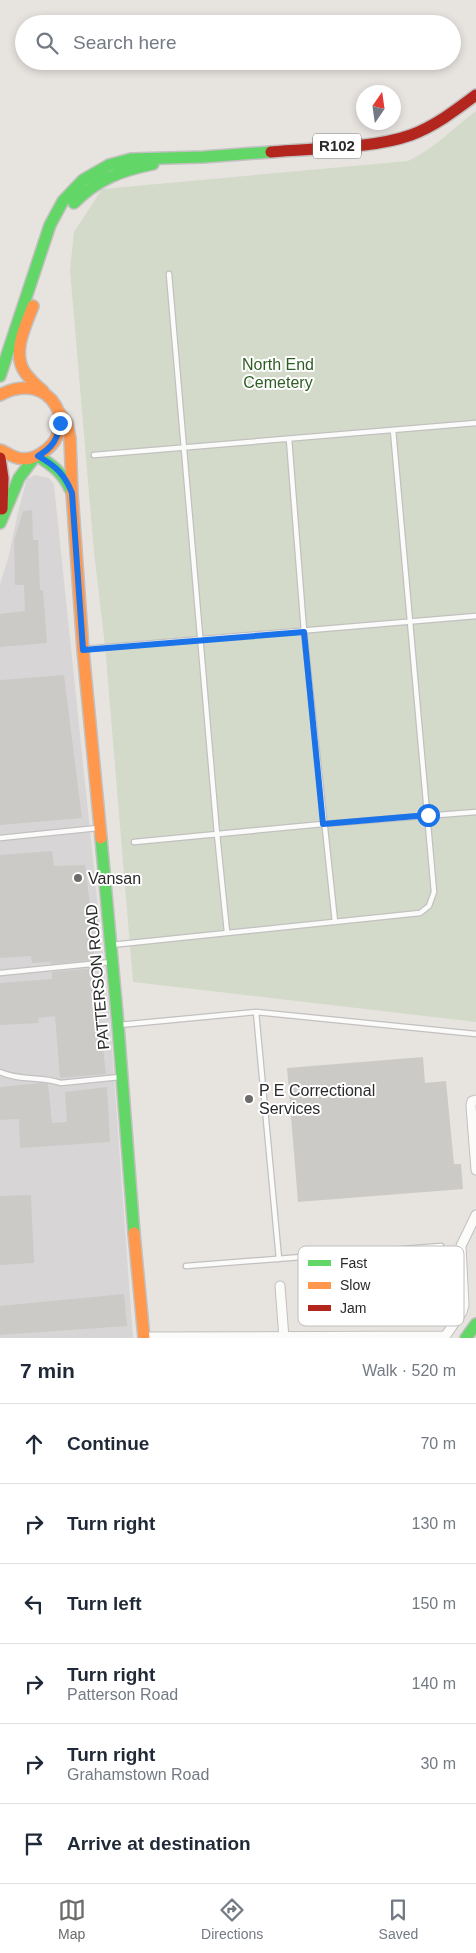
<!DOCTYPE html>
<html lang="en">
<head>
<meta charset="utf-8">
<style>
  body { margin:0; font-family:Helvetica,sans-serif; background:#f2f2f3; color:#1f2937 }
  .compass { position:absolute; left:356px; top:85px; width:45px; height:45px; border-radius:50%; background:#fff; box-shadow:0 2px 8px #0003; rotate:13deg }
  .stop { position:absolute; width:15px; height:15px; margin:-11px; border:4px solid #1a73e8; border-radius:50%; background:#fff }
  .stop.end { background:#1a73e8; border-color:#fff; box-shadow:0 1px 5px #0008 }
  .list { margin:0; padding:0; list-style:none }
  h2 { display:flex; justify-content:space-between; align-items:center; height:65px; margin:0; padding:0 20px; font-size:21px }
  h2 small { font-size:16px; font-weight:400; color:#747a83 }
  .list li { display:grid; grid-template-columns:32px 1fr auto; gap:15px; align-items:center; box-sizing:border-box; height:80px; padding:0 20px; border-top:1px solid #e0e1e3 }
  .list b { display:block; font-size:19px; white-space:nowrap }
  .list p { margin:0; font-size:16px; white-space:nowrap; color:#747a83 }
  .list em { font-size:16px; font-style:normal; color:#747a83 }
  .icon { flex:none; width:28px; height:28px; fill:none; stroke:currentColor; stroke-width:2; stroke-linecap:round; stroke-linejoin:round }
  .map { position:relative; flex:none; width:476px; height:1338px; overflow:hidden }
  .search { position:absolute; background:#fff; box-shadow:0 2px 8px #0003; left:15px; right:15px; top:15px; height:55px; display:flex; align-items:center; gap:12px; box-sizing:border-box; padding:0 18px; border-radius:28px; color:#747a83; font-size:19px }
  .sheet { height:545px; background:#fff }
  nav { display:flex; justify-content:space-around; align-items:center; box-sizing:border-box; height:70px; border-top:1px solid #e0e1e3; background:#fff; font-size:14px; color:#747a83 }
  nav a { display:grid; justify-items:center; gap:2px }
  nav .on { color:#6c6b6a }
  .map>svg:first-child { display:block }
</style>
</head>
<body>
<div class="map">
<svg width="476" height="1338" viewBox="0 0 476 1338">
  <rect width="100%" height="100%" fill="#e7e4e0"/>
  <path fill="#d8d5d7" d="M35 475 49 478 54 485 110 1022 133 1338H0V584L8 559 18 512 27 479Z"/>
  <path fill="#d3dac9" d="M476 111V1022L133 982 105 646 94 552 70 270 74 232 102 189 408 161C434 149 453 128 476 111Z"/>
  <path fill="#cccac7" d="M32 510 33 540H38L40 590H43L47 643 0 647V614L25 611 24 585H15L14 541 23 511Z
    M64 675 82 818 0 825V680Z
    M52 851 54 866 85 865 93 928 94 960 51 964V962L32 963 31 956 0 958V855Z
    M94 968 106 1074 60 1078 55 1016 38 1018 39 1023 0 1025V983L52 979V972Z
    M423 1057 425 1083 446 1081 454 1164H461L463 1189 298 1202 287 1068Z
    M40 1083 48 1084 52 1123 67 1122 65 1092 107 1087 110 1142 20 1148 19 1119 0 1120V1087Z
    M31 1195 34 1263 0 1265V1196Z
    M124 1294 127 1326 0 1335V1306Z"/>
  <g fill="none" stroke-linecap="round" stroke-linejoin="round">
    <g stroke="#c2c0c0" stroke-width="7">
      <path id="lane" d="M169 274 217 834 227 932
        M289 439 304 631 335 922
        M94 455 476 423
        M84 649 476 616
        M0 838 98 828
        M134 842 323 824 476 812
        M111 945 420 913 429 906 434 892 393 430
        M0 973 111 962
        M256 1012 279 1259
        M119 1025 256 1012 476 1034
        M0 1072C19 1081 42 1076 61 1083L120 1077
        M186 1266 441 1246"/>
    </g>
    <g stroke="#c2c0c0" stroke-width="11">
      <path id="street" d="M476 1100 472 1101 471 1106 476 1170
        M280 1286 284 1338
        M144 1337 445 1336
        M444 1338 462 1312 464 1305 461 1246 476 1215"/>
    </g>
    <g stroke="#c2c0c0" stroke-width="14">
      <path id="fast" d="M74 203C96 180 122 170 153 164
        M0 376 50 225 63 201 83 180 109 165 131 159 203 157 271 152
        M38 456C52 465 63 473 70 489
        M0 523 19 478 34 458
        M101 838 118 1025 134 1233
        M466 1338 476 1324"/>
    </g>
    <g stroke="#c2c0c0" stroke-width="14">
      <path id="slow" d="M33 306C26 325 12 351 24 371 29 379 36 385 43 391
        M0 395C51 367 83 430 40 454 34 458 25 460 18 458 12 457 6 452 0 450
        M59 412 67 423 70 438 72 493 83 650 101 838
        M134 1233 144 1338"/>
    </g>
    <g stroke="#c2c0c0" stroke-width="14">
      <path id="jam" d="M271 152C313 148 372 149 411 135 435 126 456 110 476 95
        M0 458 3 478 2 509"/>
    </g>
    <use href="#lane" stroke="#fbfbfa" stroke-width="4.5"/>
    <use href="#street" stroke="#fbfbfa" stroke-width="9"/>
    <use href="#fast" stroke="#63d668" stroke-width="11"/>
    <use href="#slow" stroke="#ff974d" stroke-width="11"/>
    <use href="#jam" stroke="#b3261e" stroke-width="11"/>
  </g>
  <g fill="none" stroke-linecap="round" stroke-linejoin="round">
    <path stroke="#1a73e8" stroke-width="6" d="M60 423C58 439 52 448 38 456 56 466 65 475 72 493L83 650 304 632 323 824 428 815"/>
  </g>
  <g fill="#6c6b6a" stroke="#fff" stroke-width="2">
    <circle cx="78" cy="878" r="5"/>
    <circle cx="249" cy="1099" r="5"/>
  </g>
  <g text-anchor="middle" stroke-width="4" stroke-linejoin="round" paint-order="stroke">
    <rect fill="#fff" stroke="#6a6a6a" stroke-width="1" x="313" y="133.5" width="48" height="25" rx="4"/>
    <g font-size="15" font-weight="bold" fill="#2a2a2a">
      <text x="337" y="151">R102</text>
    </g>
    <g font-size="16" fill="#2d5d23" stroke="#fff">
      <text x="278" y="370">North End<tspan x="278" dy="18">Cemetery</tspan></text>
    </g>
    <g font-size="16" fill="#2a2a2a" stroke="#fff" text-anchor="start">
      <text x="88" y="884">Vansan</text>
      <text x="259" y="1096">P E Correctional<tspan x="259" dy="18">Services</tspan></text>
    </g>
    <g font-size="16" fill="#2a2a2a" stroke="#fff">
      <text transform="translate(97 977) rotate(-95)" y="6">PATTERSON ROAD</text>
    </g>
  </g>
  <rect x="298" y="1246" width="166" height="80" rx="8" fill="#fff" stroke="#bfbfbf" stroke-width="1"/>
  <rect x="308" y="1260" width="23" height="6" fill="#63d668"/>
  <rect x="308" y="1282" width="23" height="7" fill="#ff974d"/>
  <rect x="308" y="1305" width="23" height="6" fill="#b3261e"/>
  <g font-size="14" fill="#2a2a2a">
    <text x="340" y="1268">Fast</text>
    <text x="340" y="1290">Slow</text>
    <text x="340" y="1313">Jam</text>
  </g>
</svg>
<svg class="compass" viewBox="-18 -18 36 36"><path d="M0-13l5 13h-10z" fill="#e53935"/><path d="M0 13l5-13h-10z" fill="#747a83"/></svg>
<div class="stop" style="left:428px;top:815px"></div>
<div class="stop end" style="left:60px;top:423px"></div>
<div class="search"><svg class="icon" aria-label="search" viewBox="0 0 24 24"><circle cx="10" cy="10" r="6"/><path d="M15 15l6 6"/></svg>Search here</div>
</div>
<section class="sheet">
<h2>7 min<small>Walk · 520 m</small></h2>
<ul class="list">
<li><svg class="icon" aria-label="ahead" viewBox="0 0 24 24"><path d="M12 20V5M6 11l6-6 6 6"/></svg><div><b>Continue</b></div><em>70 m</em></li>
<li><svg class="icon" aria-label="right" viewBox="0 0 24 24"><path d="M7 20v-9h11M14 6l5 5-5 5"/></svg><div><b>Turn right</b></div><em>130 m</em></li>
<li><svg class="icon" aria-label="left" viewBox="0 0 24 24"><path d="M17 20v-9H6M10 6l-5 5 5 5"/></svg><div><b>Turn left</b></div><em>150 m</em></li>
<li><svg class="icon" aria-label="right" viewBox="0 0 24 24"><path d="M7 20v-9h11M14 6l5 5-5 5"/></svg><div><b>Turn right</b><p>Patterson Road</p></div><em>140 m</em></li>
<li><svg class="icon" aria-label="right" viewBox="0 0 24 24"><path d="M7 20v-9h11M14 6l5 5-5 5"/></svg><div><b>Turn right</b><p>Grahamstown Road</p></div><em>30 m</em></li>
<li><svg class="icon" aria-label="arrive" viewBox="0 0 24 24"><path d="M6 21V4h12l-3 4 3 4H6"/></svg><div><b>Arrive at destination</b></div></li>
</ul>
</section>
<nav>
<a class="on"><svg class="icon" aria-label="map" viewBox="0 0 24 24"><path d="M3 6l6-2 6 2 6-2v14l-6 2-6-2-6 2zM9 4v14M15 6v14"/></svg>Map</a>
<a><svg class="icon" aria-label="directions" viewBox="0 0 24 24"><path d="M12 3l9 9-9 9-9-9zM9 14v-3h6M13 9l2 2-2 2"/></svg>Directions</a>
<a><svg class="icon" aria-label="saved" viewBox="0 0 24 24"><path d="M7 4h10v16l-5-4-5 4z"/></svg>Saved</a>
</nav>
</body>
</html>
